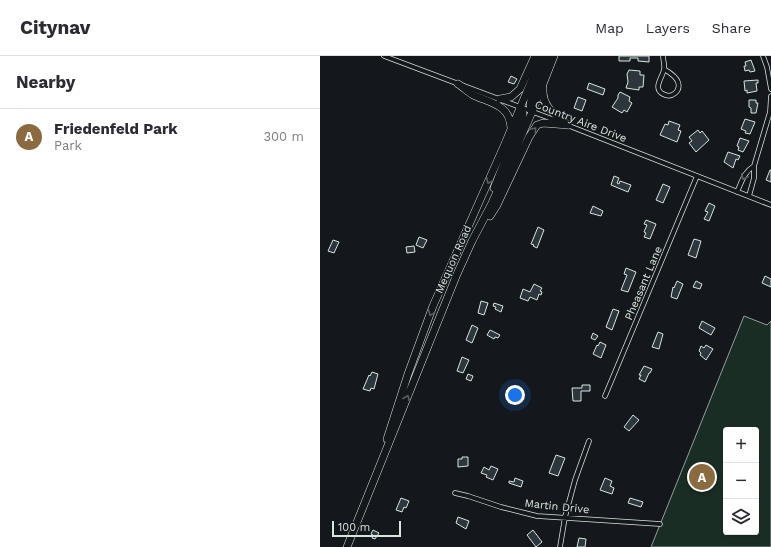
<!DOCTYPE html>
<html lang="en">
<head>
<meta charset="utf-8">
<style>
  body { margin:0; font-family:"Work Sans",sans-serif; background:#f2f2f3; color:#2b2b33 }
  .controls { position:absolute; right:12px; bottom:12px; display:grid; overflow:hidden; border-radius:4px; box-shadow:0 1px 3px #0004 }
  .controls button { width:36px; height:36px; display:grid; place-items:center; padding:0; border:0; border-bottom:1px solid #e1e1e2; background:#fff; color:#2b2b33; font:20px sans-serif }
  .scale { position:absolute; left:12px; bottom:10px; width:69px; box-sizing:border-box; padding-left:4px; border:2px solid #d8e6dc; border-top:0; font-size:11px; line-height:14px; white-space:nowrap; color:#d8e6dc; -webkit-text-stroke:3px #14181c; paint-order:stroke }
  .you { position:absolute; left:195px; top:339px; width:14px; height:14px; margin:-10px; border:3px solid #fff; border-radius:50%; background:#1a73e8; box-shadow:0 0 0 6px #1a73e833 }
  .badge { display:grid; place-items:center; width:26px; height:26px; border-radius:50%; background:#8a6a3f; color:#fff; font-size:13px; font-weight:700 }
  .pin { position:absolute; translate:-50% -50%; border:2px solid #fff; box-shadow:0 1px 4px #0006 }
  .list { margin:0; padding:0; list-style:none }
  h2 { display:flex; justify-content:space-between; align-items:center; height:52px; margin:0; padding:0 16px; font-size:17px }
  h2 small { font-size:13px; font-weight:400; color:#7c7c81 }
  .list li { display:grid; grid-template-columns:26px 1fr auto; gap:12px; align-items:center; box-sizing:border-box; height:56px; padding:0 16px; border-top:1px solid #e1e1e2 }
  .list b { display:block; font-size:15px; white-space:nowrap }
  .list p { margin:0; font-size:13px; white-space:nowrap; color:#7c7c81 }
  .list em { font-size:13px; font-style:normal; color:#7c7c81 }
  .icon { flex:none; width:22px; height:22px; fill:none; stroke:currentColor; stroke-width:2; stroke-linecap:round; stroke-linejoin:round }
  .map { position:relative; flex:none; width:451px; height:491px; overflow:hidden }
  header { display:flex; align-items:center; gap:24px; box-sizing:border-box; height:56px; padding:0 20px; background:#fff; border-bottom:1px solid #e1e1e2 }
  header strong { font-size:19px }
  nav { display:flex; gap:22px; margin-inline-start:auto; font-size:14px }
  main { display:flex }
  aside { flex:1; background:#fff }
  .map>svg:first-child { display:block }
</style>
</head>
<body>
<header>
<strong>Citynav</strong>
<nav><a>Map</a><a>Layers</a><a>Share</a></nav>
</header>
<main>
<aside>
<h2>Nearby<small></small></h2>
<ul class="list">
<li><span class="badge">A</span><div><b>Friedenfeld Park</b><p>Park</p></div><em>300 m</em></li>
</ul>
</aside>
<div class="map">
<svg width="451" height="491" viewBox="0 0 451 491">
  <rect width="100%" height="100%" fill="#14181c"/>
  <path fill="#1a2d24" stroke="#939e99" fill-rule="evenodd" d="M424 260 447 269 451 265V491H331ZM406 374H436V476H406Z"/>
  <path fill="#2c363c" stroke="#d8e6dc" d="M299 0H329V6L318 5V2H310V5H299Z
    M431 4 435 15 430 16 429 14 425 15 424 10H426L425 6Z
    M309 14 320 15V19H324L323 31H319V34L306 32 308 26 307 18Z
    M191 20 197 23 194 28 188 26Z
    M438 24V27H436L437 35 427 37V34L425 35 424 25Z
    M269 27 285 33 283 39 267 33Z
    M300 36 310 41 309 45 312 47 307 56 304 54 302 57 292 51 298 42V39Z
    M258 41 266 44 262 55 254 52Z
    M429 44H436V47H438L436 57H431V52L429 51Z
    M425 63 435 66 430 78 425 77 426 75 421 73Z
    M349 65 360 69 358 74 361 75 357 86 340 79 345 68 348 69Z
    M378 74 380 77 382 75 389 84 376 96 369 87 372 85 369 81Z
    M420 82 429 85 423 96 418 94 419 91 417 90Z
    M408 96 420 100 418 104 416 103 413 112 404 106Z
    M450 114H451V126L446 124Z
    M294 120 299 122 297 127 299 128 300 125 311 129 308 136 291 129Z
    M343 128 350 131 343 147 336 144Z
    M389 147 395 150 389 165 384 163 388 156 385 155Z
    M273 150 283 155 281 160 270 157Z
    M326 164 336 168 330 183 324 181 326 177 324 176 327 169 324 168Z
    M218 171 224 174 217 192 213 190 214 189 211 188Z
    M99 181 107 184 103 192 96 189Z
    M374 183 381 185 376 202 368 199Z
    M13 184 19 186 14 197 8 195Z
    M94 190 95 196 87 197 86 191Z
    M306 212 316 216 308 236 301 234 307 219 304 218Z
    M445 220 451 223V231L442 227Z
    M357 225 363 228 357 243 351 241 353 231 354 232Z
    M376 225 382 228 380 233 373 231Z
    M214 228 222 232 220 235 222 236 221 239 219 238 217 244 210 241 208 245 200 242 203 233 210 236Z
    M161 245 168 247 164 259 158 257Z
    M174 247 183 250 181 256 175 253 176 251 173 250Z
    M293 253 299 255 292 274 286 271Z
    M382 265 395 272 391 279 379 272Z
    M152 269 158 272 152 287 146 284Z
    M170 274 180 279 178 282 175 281 174 283 167 279Z
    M338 276 343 278 339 293 332 291Z
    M273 277 278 280 275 284 271 282Z
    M280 286 286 289 281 302 273 298 277 289 278 290Z
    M386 289 393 293 386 304 380 299 381 297 379 295 381 290 384 292Z
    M142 301 149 304 143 317 137 315Z
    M324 310 332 313 330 317H329L325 326 319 323 321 319H319Z
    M52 316 58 318 54 333 51 332 50 335 43 333 49 319 50 320Z
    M148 318 153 320 151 325 146 323Z
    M262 329H270V335H261V345H253L252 332H262Z
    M313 359 319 364 309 375 304 371Z
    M236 399 245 402 238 420 229 417Z
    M142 401H148V410L138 411V403H142Z
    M171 410 178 413 173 424 166 421 167 419 161 417 164 411 169 414Z
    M195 422 203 425 201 431 189 427V425L194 426Z
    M285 422 292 425 290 430 294 432 292 438 280 434Z
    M81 442 89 445 86 452 84 451 82 456 76 454Z
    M310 442 323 446 321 451 308 447Z
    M138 461 149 465 146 473 136 467Z
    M53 474 59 477 55 483 52 482 53 479 51 478Z
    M213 474 222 486 216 491 207 479Z
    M259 482 266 483 265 491H257Z"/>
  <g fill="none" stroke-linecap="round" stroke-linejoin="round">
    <g stroke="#d8e6dc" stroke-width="5.5">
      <path id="minor" d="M64 0 240 66
        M343 0C343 4 345 9 344 13 343 21 332 32 343 38 352 43 361 35 358 26 356 20 349 16 344 13
        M443 0 447 11 451 33
        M247 69 451 149
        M417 136C422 125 424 116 434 110
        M429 140 434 122V110L450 56 451 40
        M285 340 377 120
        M135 437 148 440 181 451 217 460 340 468
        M240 491 245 461 255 424 269 385"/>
    </g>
    <g stroke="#d8e6dc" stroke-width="8">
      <path id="primary" d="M138 28C143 31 148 36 153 39 171 47 190 49 191 72
        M223 32C222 51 235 59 248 69
        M180 43 191 41 200 33 215 0
        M212 56 210 49 211 44 228 0
        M174 132 202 63 203 58 201 51
        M170 160 177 149 209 81 217 69 223 67 248 69
        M67 383 88 318 113 250 184 90 222 0
        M27 491 137 218 152 185 172 147 212 56 234 0"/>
    </g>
    <use href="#minor" stroke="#14181c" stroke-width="4"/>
    <use href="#primary" stroke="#14181c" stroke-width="7"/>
  </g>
  <defs><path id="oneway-chevron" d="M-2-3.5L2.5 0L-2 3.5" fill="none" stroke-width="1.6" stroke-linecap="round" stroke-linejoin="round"/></defs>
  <g stroke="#59605f">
    <use href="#oneway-chevron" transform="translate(214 74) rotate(-50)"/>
    <use href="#oneway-chevron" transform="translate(424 121) rotate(116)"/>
    <use href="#oneway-chevron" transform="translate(169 125) rotate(114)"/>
    <use href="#oneway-chevron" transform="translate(111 257) rotate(111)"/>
    <use href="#oneway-chevron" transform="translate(87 342) rotate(-68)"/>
  </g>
  <g text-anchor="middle" stroke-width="3" stroke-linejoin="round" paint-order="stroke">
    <g font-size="11" fill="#d8e6dc" stroke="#14181c">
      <text transform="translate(261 65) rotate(21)" y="4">Country Aire Drive</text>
      <text transform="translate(133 203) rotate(-66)" y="4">Mequon Road</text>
      <text transform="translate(323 227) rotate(-67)" y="4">Pheasant Lane</text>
      <text transform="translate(237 450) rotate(6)" y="4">Martin Drive</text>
    </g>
  </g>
</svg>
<div class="controls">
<button>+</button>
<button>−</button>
<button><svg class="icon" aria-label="layers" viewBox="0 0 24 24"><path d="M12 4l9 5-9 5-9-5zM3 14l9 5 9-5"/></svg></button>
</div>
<div class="scale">100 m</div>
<div class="you"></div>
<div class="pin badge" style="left:382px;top:421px">A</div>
</div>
</main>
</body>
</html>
